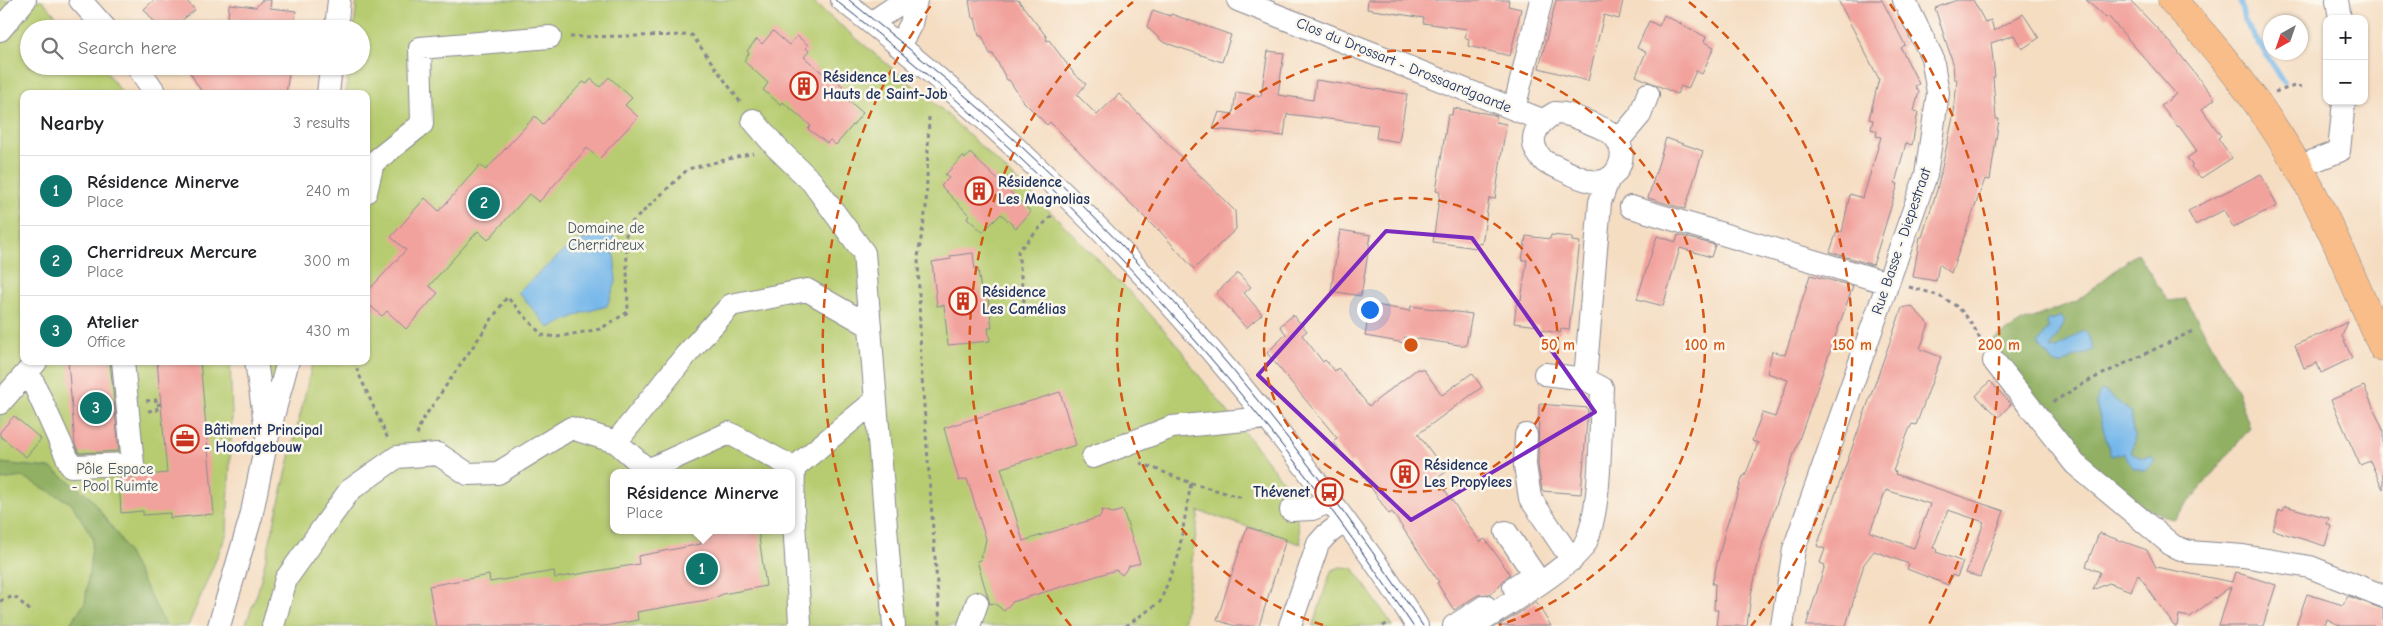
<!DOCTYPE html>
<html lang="en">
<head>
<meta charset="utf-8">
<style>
  body { margin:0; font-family:"Comic Neue",sans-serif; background:#f6f6f6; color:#202124 }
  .controls { position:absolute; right:15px; top:15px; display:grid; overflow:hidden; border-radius:10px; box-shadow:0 1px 4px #0004 }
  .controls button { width:45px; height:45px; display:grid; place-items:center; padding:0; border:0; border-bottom:1px solid #e0e0e0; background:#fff; color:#202124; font:25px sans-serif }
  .compass { position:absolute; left:2263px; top:15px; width:45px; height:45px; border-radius:50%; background:#fff; box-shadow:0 1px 4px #0004; rotate:220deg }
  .you { position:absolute; left:1369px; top:309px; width:18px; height:18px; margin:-12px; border:4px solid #fff; border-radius:50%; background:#1a73e8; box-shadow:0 0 0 8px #1a73e833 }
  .badge { display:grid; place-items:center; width:32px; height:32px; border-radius:50%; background:#0f766e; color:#fff; font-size:16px; font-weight:700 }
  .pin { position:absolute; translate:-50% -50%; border:2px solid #fff; box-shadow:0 1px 5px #0006 }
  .popup { position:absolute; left:610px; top:469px; width:185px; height:65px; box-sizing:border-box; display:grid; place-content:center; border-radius:10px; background:#fff; filter:drop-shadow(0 1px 4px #0005); font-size:16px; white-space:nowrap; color:#757577 }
  .popup b { font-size:19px; color:#202124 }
  .popup::after { content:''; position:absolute; left:50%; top:100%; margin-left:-10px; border:10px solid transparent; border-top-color:#fff }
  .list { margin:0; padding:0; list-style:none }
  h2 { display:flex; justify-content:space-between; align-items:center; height:65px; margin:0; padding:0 20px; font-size:21px }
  h2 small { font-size:16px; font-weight:400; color:#757577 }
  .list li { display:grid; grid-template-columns:32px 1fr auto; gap:15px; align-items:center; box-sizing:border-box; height:70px; padding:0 20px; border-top:1px solid #e0e0e0 }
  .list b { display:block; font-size:19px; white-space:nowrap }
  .list p { margin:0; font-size:16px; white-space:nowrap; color:#757577 }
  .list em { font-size:16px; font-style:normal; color:#757577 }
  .icon { flex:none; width:28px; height:28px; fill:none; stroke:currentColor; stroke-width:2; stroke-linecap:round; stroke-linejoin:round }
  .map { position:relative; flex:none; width:2383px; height:626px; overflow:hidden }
  .search { position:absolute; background:#fff; box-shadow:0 1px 4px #0004; left:20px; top:20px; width:350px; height:55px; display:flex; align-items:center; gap:12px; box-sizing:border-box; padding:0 18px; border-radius:28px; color:#757577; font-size:19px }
  .panel { position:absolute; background:#fff; box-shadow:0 1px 4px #0004; left:20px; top:90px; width:350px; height:275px; border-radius:10px }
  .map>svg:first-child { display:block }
</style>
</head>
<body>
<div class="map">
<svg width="2383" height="626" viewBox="0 0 2383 626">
  <rect width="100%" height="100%" fill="#fbf7ec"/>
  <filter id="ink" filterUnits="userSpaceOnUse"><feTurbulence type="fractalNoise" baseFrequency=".02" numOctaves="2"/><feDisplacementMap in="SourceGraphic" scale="10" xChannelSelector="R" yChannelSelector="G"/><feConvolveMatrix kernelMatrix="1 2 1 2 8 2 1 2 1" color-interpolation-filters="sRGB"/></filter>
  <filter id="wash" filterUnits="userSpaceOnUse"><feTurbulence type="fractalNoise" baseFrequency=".0096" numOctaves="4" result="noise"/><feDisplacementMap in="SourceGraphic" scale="20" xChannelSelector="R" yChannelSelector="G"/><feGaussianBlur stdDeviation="1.12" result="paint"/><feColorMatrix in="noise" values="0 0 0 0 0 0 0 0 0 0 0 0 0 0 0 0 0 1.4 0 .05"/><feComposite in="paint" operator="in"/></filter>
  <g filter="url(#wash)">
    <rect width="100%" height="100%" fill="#f5ddc2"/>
    <path fill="#b7cc71" stroke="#697e68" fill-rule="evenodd" d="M0 0H42L68 29H29V66H102L123 94H24V361H230L232 414 227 533 188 626H0Z
      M357 0H810L940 108 1060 221 1139 302 1183 351 1189 363 1287 486 1294 504 1301 544 1199 511 1183 626H245L258 591 313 361H366V94H346L349 66H361V29H354ZM613 473H791V530H613Z
      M264 361H282L272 407Z
      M1340 567 1353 568 1393 626H1313L1331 571Z"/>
    <path fill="#91b063" stroke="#567060" d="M2137 253 2168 301 2186 299 2237 390 2250 428 2174 520 2130 501 2069 449 1988 343 2022 322 2077 301Z
      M0 463 51 468 89 496 120 538 166 626H68L85 603 93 538 71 503 23 477 0 480Z"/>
    <path fill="#75b7ea" stroke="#4873a4" d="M613 231 616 282 607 306 582 313 549 328 518 292 573 243Z
      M2060 316 2065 321 2050 349H2057L2083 330 2088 335 2093 350 2070 359 2061 365 2055 364 2038 344 2049 327 2047 323 2049 319 2052 321Z
      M2103 390 2132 413C2129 426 2139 439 2131 452L2141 458 2151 457 2155 461 2145 471 2132 467 2124 453 2111 456 2096 404 2099 394Z"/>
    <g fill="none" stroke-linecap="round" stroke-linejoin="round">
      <path stroke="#75b7ea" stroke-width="5.5" d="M2240 0 2244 20 2284 82"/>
    </g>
    <g id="blocks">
      <path fill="#f2a29d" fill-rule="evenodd" d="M154 0H186L195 10 171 29H160L144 9Z
        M262 0H271L270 8 296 11 293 29H257V22L228 18 229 4 256 7Z
        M969 0H1018L1046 36 1047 41 1049 40 1075 75 1086 84 1077 95 1097 115 1119 94 1235 211 1236 229 1194 269 1158 229 1157 230 1050 122 1047 125 1023 101 1009 80H1007L993 54H990L982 36H979L975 18H972Z
        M1368 0H1509L1508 6 1521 9 1510 56 1468 46 1469 39 1465 38 1467 29 1423 23 1424 18 1367 9Z
        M1556 0H1623L1619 19 1604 15 1588 81 1539 68Z
        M1838 0H1882L1905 45 1901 48 1919 84 1915 86 1919 92 1914 111 1918 112 1912 145 1906 143 1895 183 1898 184 1873 265 1830 252 1837 231 1842 232 1850 194 1863 198 1881 137 1876 136 1877 131 1871 129 1873 120 1869 119 1879 79Z
        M1957 0H1973L1985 22 1991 20 1994 31 2023 14 2039 38 2022 49 2014 35 1991 43 1995 77H1993L1996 119H1999L1990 180 1985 179 1951 273 1939 264 1936 281 1913 277 1920 237H1922L1937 190 1954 113 1957 79H1954L1953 63 1935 8Z
        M2086 0H2130L2171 43 2215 99 2202 109 2221 136 2218 138 2232 158 2201 178 2191 167 2192 165 2187 158 2197 151 2179 126 2178 127 2161 106 2176 94 2108 16 2106 18Z
        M1153 10 1170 16 1171 14 1231 35 1222 62 1163 42 1147 27Z
        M1664 15 1706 37 1704 42 1714 47 1702 74 1696 71 1688 89 1681 86 1677 94 1636 76 1646 52 1637 48 1649 21 1659 26Z
        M773 31 789 45 797 36 808 45 806 48 809 51 804 57 834 83 836 80 851 94 847 99 863 113 836 145 830 140 827 143 808 129 811 126 783 102 781 105 763 90 768 83 744 61 749 53 747 51 757 39 762 44Z
        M1268 51 1284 53 1278 95 1313 100 1316 80 1407 94 1399 142 1376 138 1378 125 1287 114 1284 136 1213 129 1219 112 1233 114 1236 92 1261 96Z
        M186 66H290L286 94H203Z
        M609 77 632 98 625 105 638 117 599 159 587 148 539 202 529 194 488 240 478 231 429 286 438 293 406 329 387 311 382 316 366 302V293L406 250 391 237 425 198 439 211 480 165 486 170 535 116 543 124 583 82 587 84 591 79 600 87Z
        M1453 108 1490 114 1497 116 1496 122 1506 124 1495 199 1489 198 1482 244 1477 243V248L1433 242 1440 192 1436 191 1448 115H1452Z
        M1666 138 1703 151 1685 209 1648 198Z
        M970 153 1031 212 1016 228 1001 214 983 232 967 218 969 215 941 186 949 178 945 175 963 156 965 159Z
        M2261 174 2277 206 2233 227 2224 210 2195 225 2188 211Z
        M1340 230 1371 235 1361 296 1331 291Z
        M1551 235 1572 237V241L1580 242 1569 330 1561 329 1560 333 1539 330V326L1514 323 1517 299 1521 300 1527 260H1522L1526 236 1550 239Z
        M1678 235 1715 245 1711 257 1680 248 1663 306 1637 299 1657 236 1676 242Z
        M973 253 975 270 978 269 982 298 988 297 992 328H988L990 341 948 345 944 305 937 306 932 262 951 259 950 256Z
        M1238 273 1251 287 1244 293 1262 314 1246 328 1216 293Z
        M1810 275 1853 286 1763 542 1751 595 1747 626H1716L1718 610H1714L1715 584H1712L1725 531 1743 476H1745L1758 443 1752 441 1762 413 1775 417 1788 380 1767 373 1772 351 1785 355Z
        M1370 304 1410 311 1411 306 1472 314 1466 346 1405 337V343L1365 336Z
        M1911 306 1929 324 1920 349 1941 357 1916 425 1912 424 1909 430 1893 471 1896 472 1895 474 2004 511 1980 577 1966 573 1984 522 1948 510 1933 548 1937 549 1936 552 1963 562 1957 577 1952 575 1948 585 1907 569 1909 564 1874 551 1864 564 1846 626H1806L1825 565 1820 563 1825 549 1817 546 1902 308ZM1886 490 1930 504 1914 548 1870 532Z
        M1293 315 1307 331 1302 335 1323 362 1325 360 1335 371 1338 368 1369 406 1417 369 1424 370 1442 395 1472 373 1482 387 1418 434 1446 472 1437 478 1480 542 1485 539 1510 574 1497 588 1489 594 1478 595 1454 610 1437 583 1439 582 1392 512 1389 514 1353 461 1350 464 1333 441 1337 438 1267 353 1286 334 1280 326Z
        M2348 322 2342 336 2352 358 2321 373 2317 363 2304 368 2295 345Z
        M68 361H110L119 451 79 453 75 444Z
        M157 361H200L214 514 170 518V513L143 515V511L121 513 119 478 167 473Z
        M1990 381 2011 404 1999 417 1976 396Z
        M2364 386 2383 430V489L2370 461 2360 465 2331 400Z
        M1060 392 1076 445 1001 468 1023 541 1100 517 1102 510 1113 513 1123 510 1140 563 1129 566 1122 575 1116 570 1012 602 1004 611 994 603 990 604 977 561 982 559 980 555 983 553 986 539 967 479 959 481 944 428Z
        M1539 404 1588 408 1581 494 1542 491 1538 464Z
        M14 416 41 439 26 457 0 436V432Z
        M2285 506 2329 518 2327 524 2331 526 2325 546 2273 530 2279 510 2283 511Z
        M1247 527 1286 539 1259 626H1235L1217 620Z
        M717 530H758L766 586 723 594 712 599 637 612 638 620 605 626H436L429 586 489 575 490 582 554 571 555 578 639 564 638 556 701 544 699 533Z
        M2099 533 2147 550 2156 567 2232 582 2235 572 2276 585 2263 626H2219L2231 586 2190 617 2179 615 2177 626H2174L2138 574 2131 591 2109 583 2093 590 2100 572 2086 566Z
        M2307 594 2343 605 2348 596 2383 609V626H2341L2327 619 2324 626H2296Z
        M1536 602 1551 626H1498L1524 610Z"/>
    </g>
  </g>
  <g filter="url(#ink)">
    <use href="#blocks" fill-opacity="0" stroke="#888690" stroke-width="1"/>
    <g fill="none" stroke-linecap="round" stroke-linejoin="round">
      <g stroke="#888690" stroke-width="24">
        <path id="minor" d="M80 0 106 29
          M842 0C1028 144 1196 316 1334 506 1363 545 1392 584 1417 626
          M1238 0 1542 120
          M2337 0 2340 19
          M871 23 905 0
          M336 29 339 0
          M0 30 25 0
          M899 46 911 24 916 0
          M137 66 156 94
          M328 94 331 66
          M1514 109 1541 0
          M1555 113C1567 113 1576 117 1588 122 1598 127 1611 130 1617 140 1630 158 1614 187 1591 181 1575 178 1560 167 1545 162 1525 143 1534 125 1555 113Z
          M753 120 776 147 812 182 864 253 894 626
          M1618 141 1640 115 1648 94
          M2298 167 2339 151 2344 101
          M366 192 373 163 422 124 420 48 550 37
          M1631 207 1888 283
          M256 361 266 430
          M1994 361 2075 464 2173 546 2189 552 2243 556 2310 567 2383 596
          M28 371 71 466 133 464 123 361
          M1545 374 1585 379
          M0 403 36 362
          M1526 435 1525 465 1530 498 1572 560
          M616 442 686 355 731 305 807 290 870 326
          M1093 457 1172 427 1266 418
          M1291 510 1312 509 1331 501
          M1506 532 1534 574 1514 587
          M800 623 793 505 794 468 876 400
          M219 626 251 517 267 439 288 361
          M273 626 286 579 350 490 397 457 438 454 468 474 498 473 571 428 616 442 648 470 729 433 794 468
          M969 626 977 603
          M1290 626 1318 544 1326 535 1345 521
          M1454 626 1485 606
          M1474 626C1498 610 1576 565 1586 542 1602 506 1600 430 1602 388L1585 379 1600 202 1609 178
          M1782 626 1794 549 1926 175 1938 93 1932 57 1904 0"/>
      </g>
      <g stroke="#888690" stroke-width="29">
        <path id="major" d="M2172 0C2220 50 2262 106 2298 166 2331 224 2356 288 2383 348"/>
      </g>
      <path stroke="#888690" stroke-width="3" stroke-dasharray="4 4" stroke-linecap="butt" d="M570 37 692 35 741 103
        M2275 92 2295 86 2301 87
        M929 117 926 208 918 257 921 364 940 626
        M1909 287C1950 297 1966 306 1983 346
        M1026 318 1018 251 1054 213
        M353 361 388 439
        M146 401 156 400V405L161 404
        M2053 402 2086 382 2193 331
        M148 411 157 410 156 405
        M417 435 421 422 507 297 542 335 557 337 600 329 628 312 626 228 688 169 753 153
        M1191 483 1243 498
        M0 601 14 596 33 613
        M1126 626 1160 602 1178 557 1191 483 1138 462
        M1383 626 1390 622"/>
      <use href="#minor" stroke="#fff" stroke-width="22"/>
      <use href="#major" stroke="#f8bd88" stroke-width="28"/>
      <path stroke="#1b2f5e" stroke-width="1" d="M835 0C1061 174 1255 389 1413 626
        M849 0C882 27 916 54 948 81 1132 238 1290 425 1423 626"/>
    </g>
  </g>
  <path fill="none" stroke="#7b2cbf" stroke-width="4" stroke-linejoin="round" d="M1386 231 1472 238 1595 412 1411 520 1258 375Z"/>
  <g fill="none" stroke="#d45514" stroke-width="2.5" stroke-dasharray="9 6">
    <circle cx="1411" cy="345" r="147"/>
    <path d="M1323 625A294 294 0 1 1 1499 625"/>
    <path d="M1071 626A441 441 0 0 1 1133 2M1689 2A441 441 0 0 1 1751 626"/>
    <path d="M894 626A588 588 0 0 1 932 4M1890 4A588 588 0 0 1 1928 626"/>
  </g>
  <defs>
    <g id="building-ring" transform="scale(1.4375)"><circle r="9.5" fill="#fbf7ec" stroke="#c8321e" stroke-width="1.5"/><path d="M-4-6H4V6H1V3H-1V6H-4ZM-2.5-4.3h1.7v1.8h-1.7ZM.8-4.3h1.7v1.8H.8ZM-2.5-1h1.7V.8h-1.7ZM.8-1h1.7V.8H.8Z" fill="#c8321e"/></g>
    <g id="office-ring" transform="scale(1.4375)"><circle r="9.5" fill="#fbf7ec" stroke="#c8321e" stroke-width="1.5"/><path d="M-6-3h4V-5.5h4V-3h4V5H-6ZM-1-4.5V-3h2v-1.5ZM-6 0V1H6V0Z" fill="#c8321e"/></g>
    <g id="bus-ring" transform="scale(1.4375)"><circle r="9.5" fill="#fbf7ec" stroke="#c8321e" stroke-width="1.5"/><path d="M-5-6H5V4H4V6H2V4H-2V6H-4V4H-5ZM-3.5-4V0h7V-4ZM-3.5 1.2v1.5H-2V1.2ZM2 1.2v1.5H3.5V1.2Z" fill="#c8321e"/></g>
  </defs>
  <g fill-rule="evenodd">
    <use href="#building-ring" x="804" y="86"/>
    <use href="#building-ring" x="979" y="191"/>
    <use href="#building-ring" x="963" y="301"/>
    <use href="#office-ring" x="185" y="439"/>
    <use href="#building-ring" x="1405" y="474"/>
    <use href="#bus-ring" x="1329" y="492"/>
  </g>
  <g text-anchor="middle" stroke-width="5" stroke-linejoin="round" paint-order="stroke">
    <g font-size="15" fill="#1b2f5e" stroke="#fbf7ec">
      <text transform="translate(1404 65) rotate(22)" y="5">Clos du Drossart - Drossaardgaarde</text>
      <text transform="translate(1901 241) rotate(-71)" y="5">Rue Basse - Diepestraat</text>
    </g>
    <g font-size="15" font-weight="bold" fill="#1b2f5e" stroke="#fbf7ec" text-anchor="start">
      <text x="823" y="82">Résidence Les<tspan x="823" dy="17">Hauts de Saint-Job</tspan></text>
      <text x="998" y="187">Résidence<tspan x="998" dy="17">Les Magnolias</tspan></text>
      <text x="982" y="297">Résidence<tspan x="982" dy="17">Les Camélias</tspan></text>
      <text x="204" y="435">Bâtiment Principal<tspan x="204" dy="17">- Hoofdgebouw</tspan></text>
      <text x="1424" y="470">Résidence<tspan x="1424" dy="17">Les Propylees</tspan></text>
      <text x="1310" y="497" text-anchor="end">Thévenet</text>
    </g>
    <g font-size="15" fill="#425663" stroke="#fbf7ec">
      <text x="606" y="233">Domaine de<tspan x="606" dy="17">Cherridreux</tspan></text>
      <text x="115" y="474">Pôle Espace<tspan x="115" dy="17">- Pool Ruimte</tspan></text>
    </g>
  </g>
  <circle cx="1411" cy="345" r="8" fill="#d45514" stroke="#fbf7ec" stroke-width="2.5"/>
  <g font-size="15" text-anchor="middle" font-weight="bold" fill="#d45514" stroke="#fbf7ec" stroke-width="5" stroke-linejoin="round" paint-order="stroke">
    <text x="1558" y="350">50 m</text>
    <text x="1705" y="350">100 m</text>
    <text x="1852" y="350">150 m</text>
    <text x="1999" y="350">200 m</text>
  </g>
</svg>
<div class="controls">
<button>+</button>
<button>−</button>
</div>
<svg class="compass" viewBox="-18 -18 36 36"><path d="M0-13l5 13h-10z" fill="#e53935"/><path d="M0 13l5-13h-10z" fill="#757577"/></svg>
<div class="you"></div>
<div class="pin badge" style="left:702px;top:569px">1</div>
<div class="popup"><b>Résidence Minerve</b>Place</div>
<div class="pin badge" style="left:484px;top:203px">2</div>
<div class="pin badge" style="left:96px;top:408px">3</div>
<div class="search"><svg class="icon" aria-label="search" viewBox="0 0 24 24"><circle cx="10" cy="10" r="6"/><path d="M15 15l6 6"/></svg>Search here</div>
<section class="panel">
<h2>Nearby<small>3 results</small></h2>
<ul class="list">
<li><span class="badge">1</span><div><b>Résidence Minerve</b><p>Place</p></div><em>240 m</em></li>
<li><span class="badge">2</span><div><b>Cherridreux Mercure</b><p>Place</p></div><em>300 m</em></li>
<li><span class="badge">3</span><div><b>Atelier</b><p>Office</p></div><em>430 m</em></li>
</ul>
</section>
</div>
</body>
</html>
